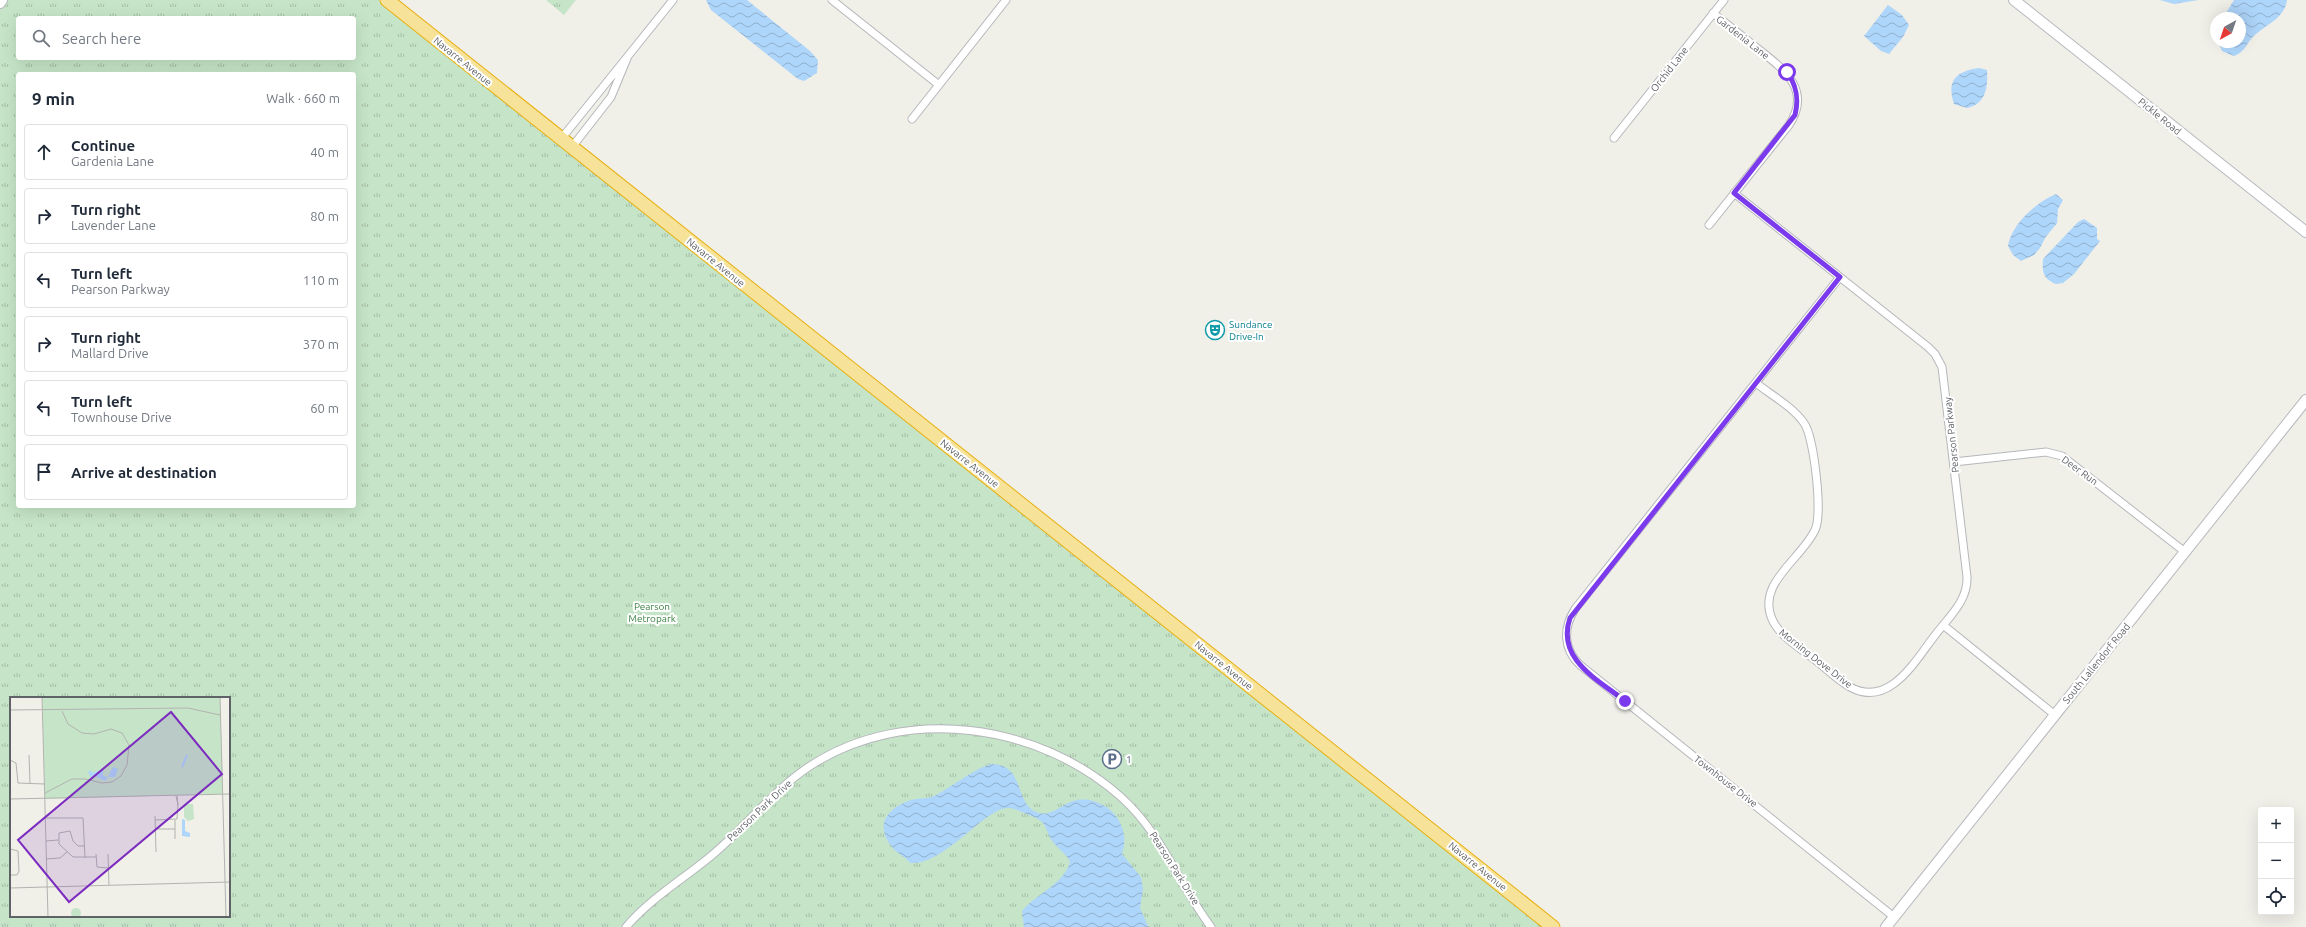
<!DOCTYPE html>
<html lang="en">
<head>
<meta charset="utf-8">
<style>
  body { margin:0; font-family:Ubuntu,sans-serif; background:#f2f2f3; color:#1f2937 }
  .controls { position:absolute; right:12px; bottom:12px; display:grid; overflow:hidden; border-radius:4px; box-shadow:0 4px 16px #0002 }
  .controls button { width:36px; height:36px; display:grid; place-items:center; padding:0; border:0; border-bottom:1px solid #e0e1e3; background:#fff; color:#1f2937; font:20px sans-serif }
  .compass { position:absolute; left:2210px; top:12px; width:36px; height:36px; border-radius:50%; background:#fff; box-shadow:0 4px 16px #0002; rotate:220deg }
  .stop { position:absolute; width:12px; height:12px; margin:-9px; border:3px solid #7c3aed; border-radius:50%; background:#fff }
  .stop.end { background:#7c3aed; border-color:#fff; box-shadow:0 1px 4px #0008 }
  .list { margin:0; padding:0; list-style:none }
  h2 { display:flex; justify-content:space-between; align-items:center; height:52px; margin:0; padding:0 16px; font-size:17px }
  h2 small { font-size:13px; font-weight:400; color:#747a83 }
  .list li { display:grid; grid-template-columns:26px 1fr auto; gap:12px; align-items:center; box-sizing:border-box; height:56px; margin:0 8px 8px; padding:0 8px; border:1px solid #e0e1e3; border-radius:4px }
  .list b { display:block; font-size:15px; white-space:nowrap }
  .list p { margin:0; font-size:13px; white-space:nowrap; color:#747a83 }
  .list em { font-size:13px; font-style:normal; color:#747a83 }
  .icon { flex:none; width:22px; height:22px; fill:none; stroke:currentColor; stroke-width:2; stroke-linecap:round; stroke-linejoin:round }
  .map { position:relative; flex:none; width:2306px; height:927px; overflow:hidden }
  .search { position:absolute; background:#fff; box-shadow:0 4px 16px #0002; left:16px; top:16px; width:340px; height:44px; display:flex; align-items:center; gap:10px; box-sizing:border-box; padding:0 14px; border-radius:4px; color:#747a83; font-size:15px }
  .panel { position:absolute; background:#fff; box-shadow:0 4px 16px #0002; left:16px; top:72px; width:340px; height:436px; border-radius:4px }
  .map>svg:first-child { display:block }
</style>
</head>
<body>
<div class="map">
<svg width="2306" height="927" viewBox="0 0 2306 927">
  <defs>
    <pattern id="park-tufts" width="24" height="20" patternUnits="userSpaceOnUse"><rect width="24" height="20" fill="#c6e5c8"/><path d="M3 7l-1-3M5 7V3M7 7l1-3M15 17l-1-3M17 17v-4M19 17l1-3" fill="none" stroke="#a4bda6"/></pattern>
    <pattern id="water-waves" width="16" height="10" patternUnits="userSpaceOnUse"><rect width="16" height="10" fill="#aed5fa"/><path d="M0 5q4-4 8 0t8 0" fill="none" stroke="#91b0ce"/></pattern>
  </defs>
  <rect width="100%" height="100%" fill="#f0efe8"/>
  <path fill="url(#park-tufts)" fill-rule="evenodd" d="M2 0H388L1553 927H0V3ZM18 18H354V58H18ZM18 74H354V506H18ZM11 698H229V916H11Z
    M546 0H576L564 15Z"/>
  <path fill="url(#water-waves)" d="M706 0H747L810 51 818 60 817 73 804 81 798 79 711 10Z
    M2160 0H2198L2174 4Z
    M2234 0H2287C2285 17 2268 24 2256 34 2247 41 2246 52 2234 56L2222 51 2218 42H2240V18H2223Z
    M1888 5 1902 15 1909 25 1903 37 1889 54 1881 51 1864 36Z
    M1979 68 1987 70C1988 87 1986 104 1967 108L1954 104C1946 80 1957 71 1979 68Z
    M2056 194 2063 200 2058 209 2057 223 2045 238 2040 248 2034 255 2021 261 2013 255 2008 246C2011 225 2036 202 2056 194Z
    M2084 219 2097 228V239L2100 241 2074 274 2063 283 2056 284C2043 279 2042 272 2043 259L2078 222Z
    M991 764C1025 764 1014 802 1036 812 1050 818 1061 805 1073 801 1090 796 1109 805 1118 819 1125 831 1126 841 1122 854L1141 877 1143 889 1140 908 1148 926 1151 927H1024L1022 911C1037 893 1063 885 1070 862 1067 854 1058 849 1053 842 1048 836 1047 828 1043 823 1037 817 1031 816 1024 813 1020 811 1015 809 1010 808 985 806 945 866 910 863 905 856 897 854 892 847 874 825 887 808 911 800 918 798 926 799 932 797 953 787 969 771 991 764Z"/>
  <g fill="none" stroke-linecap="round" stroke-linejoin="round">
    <g stroke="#b5b7bb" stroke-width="9">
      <path id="street" d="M832 0 939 85
        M628 56 673 0
        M912 119 1006 0
        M1614 138 1724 0
        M561 139 628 56 611 97 572 147
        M1734 193 1928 347 1935 354 1942 367 1967 577C1968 600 1950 616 1936 634 1916 659 1890 709 1850 687 1839 681 1829 671 1819 663 1805 651 1783 639 1774 623 1753 585 1801 560 1815 530 1823 514 1814 437 1804 423 1793 407 1771 395 1756 383
        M1709 225 1789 125C1813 89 1782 68 1757 48 1742 36 1728 25 1713 13
        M1840 277 1575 609C1563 628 1563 649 1580 665L1894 917
        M1954 462 2046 452 2062 456 2185 552
        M1943 625 2055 715
        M626 927C651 898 682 880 711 856 746 827 772 791 810 766 905 704 1038 723 1121 797 1163 835 1178 883 1211 927"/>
    </g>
    <g stroke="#b6b9be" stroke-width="12">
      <path id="secondary" d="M2014 0 2306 232
        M0 3 2 0
        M1886 927 2306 400"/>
    </g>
    <g stroke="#e8af10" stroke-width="15">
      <path id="highway" d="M387 0 1553 927"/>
    </g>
    <use href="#street" stroke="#fff" stroke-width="7"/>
    <use href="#secondary" stroke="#fff" stroke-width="10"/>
    <use href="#highway" stroke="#f6e399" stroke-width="13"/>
  </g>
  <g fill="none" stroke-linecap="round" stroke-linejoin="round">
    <path stroke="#7c3aed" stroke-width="5" d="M1625 701C1597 679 1556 659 1570 618L1840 277 1734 193 1795 115C1799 99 1797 86 1787 72"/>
  </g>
  <defs>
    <g id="theatre-ring" transform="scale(1)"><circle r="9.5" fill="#fff" stroke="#0f9aa8" stroke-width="1.5"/><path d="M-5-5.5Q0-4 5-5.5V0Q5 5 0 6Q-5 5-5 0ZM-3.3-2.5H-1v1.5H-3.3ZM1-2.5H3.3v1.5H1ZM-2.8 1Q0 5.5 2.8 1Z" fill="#0f9aa8"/></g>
    <g id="parking-ring" transform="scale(1)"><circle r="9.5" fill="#fff" stroke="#5c6f8a" stroke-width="1.5"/><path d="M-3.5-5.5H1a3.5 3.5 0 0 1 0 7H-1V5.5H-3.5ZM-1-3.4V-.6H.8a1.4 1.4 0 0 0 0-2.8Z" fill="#5c6f8a"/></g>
  </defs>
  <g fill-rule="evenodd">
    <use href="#theatre-ring" x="1215" y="330"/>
    <use href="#parking-ring" x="1112" y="759"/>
  </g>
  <g text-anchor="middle" stroke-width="4" stroke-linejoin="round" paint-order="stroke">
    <g font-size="10" fill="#5f6267" stroke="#fff">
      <text transform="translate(1743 37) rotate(38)" y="4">Gardenia Lane</text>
      <text transform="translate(463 61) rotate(39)" y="4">Navarre Avenue</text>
      <text transform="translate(1669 69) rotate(-52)" y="4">Orchid Lane</text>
      <text transform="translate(2160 116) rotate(39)" y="4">Pickle Road</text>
      <text transform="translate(716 262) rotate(39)" y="4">Navarre Avenue</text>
      <text transform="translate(1951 435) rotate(-96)" y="4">Pearson Parkway</text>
      <text transform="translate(970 463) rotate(38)" y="4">Navarre Avenue</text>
      <text transform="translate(2080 470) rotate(36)" y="4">Deer Run</text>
      <text transform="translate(1816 658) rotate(38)" y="4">Morning Dove Drive</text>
      <text transform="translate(2096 663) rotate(-51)" y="4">South Lallendorf Road</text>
      <text transform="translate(1224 665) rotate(39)" y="4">Navarre Avenue</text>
      <text transform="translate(1726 781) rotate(38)" y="4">Townhouse Drive</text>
      <text transform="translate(759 810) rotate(-43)" y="4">Pearson Park Drive</text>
      <text transform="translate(1478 866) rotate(39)" y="4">Navarre Avenue</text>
      <text transform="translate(1175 868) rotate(58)" y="4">Pearson Park Drive</text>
    </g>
    <g font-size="10" fill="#0d838f" stroke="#fff" text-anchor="start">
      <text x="1229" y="328">Sundance<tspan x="1229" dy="12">Drive-In</tspan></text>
    </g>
    <g font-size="10" fill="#3b8241" stroke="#fff">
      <text x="652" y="610">Pearson<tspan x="652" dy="12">Metropark</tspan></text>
    </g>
    <g font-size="10" fill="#4e5e75" stroke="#fff" text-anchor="start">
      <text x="1126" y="763">1</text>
    </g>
  </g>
  <g transform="translate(10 697)">
    <rect width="220" height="220" fill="#f0efe8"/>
    <path d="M61 216a5 5 0 1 1 10 0a5 5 0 1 1-10 0Z" fill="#c6e5c8"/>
    <path d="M32 0H210L213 97 35 102ZM174 107H183L184 122 178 124 174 120Z" fill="#c6e5c8"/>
    <path d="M103 70 108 72 105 80H98L95 84 85 79 81 80 78 76 80 73 83 76 93 72V79L98 80ZM172 122 175 123V134L180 136V140L172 139Z" fill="#aed5fa"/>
    <path fill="none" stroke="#aed5fa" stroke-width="2" d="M172 70 177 58"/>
    <path fill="none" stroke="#b2b3b0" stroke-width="1" d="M32 0 38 220M210 0 216 220M0 13 178 11 210 18M19 58 20 86M0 63 6 66 8 86 35 87M35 96 62 82H75L92 86 102 85 111 79 117 68 119 48 112 36 101 32 84 37 72 36 58 27 52 14M166 99 168 108 167 99M0 102 220 97M145 119 146 155M36 121H73L75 161M145 123 167 122 168 108M165 123V142M146 132H165M36 144 48 143M74 149H68L63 144 60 134 49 136V147L63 160H86M0 152 8 154 9 174 7 178H0M86 157 87 170 98 171M98 157 99 188M36 162 50 161 57 155M0 191 220 185"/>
    <path fill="#7b2cbf" fill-opacity="0.15" stroke="#7b2cbf" stroke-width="2" d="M161 15 212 77 59 205 8 143Z"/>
    <rect width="220" height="220" fill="none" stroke="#5f6267" stroke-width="2"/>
  </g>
</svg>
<div class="controls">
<button>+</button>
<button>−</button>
<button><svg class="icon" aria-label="locate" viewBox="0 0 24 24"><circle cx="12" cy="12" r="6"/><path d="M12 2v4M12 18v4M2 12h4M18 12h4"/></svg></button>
</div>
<svg class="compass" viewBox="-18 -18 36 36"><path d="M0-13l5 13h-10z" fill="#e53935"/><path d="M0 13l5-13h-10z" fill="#747a83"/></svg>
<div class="stop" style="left:1787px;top:72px"></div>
<div class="stop end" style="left:1625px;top:701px"></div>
<div class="search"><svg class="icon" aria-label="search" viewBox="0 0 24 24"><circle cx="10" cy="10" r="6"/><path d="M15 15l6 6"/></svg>Search here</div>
<section class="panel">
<h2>9 min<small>Walk · 660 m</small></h2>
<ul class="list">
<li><svg class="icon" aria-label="ahead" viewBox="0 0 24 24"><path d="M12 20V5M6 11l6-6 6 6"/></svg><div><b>Continue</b><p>Gardenia Lane</p></div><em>40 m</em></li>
<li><svg class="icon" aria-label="right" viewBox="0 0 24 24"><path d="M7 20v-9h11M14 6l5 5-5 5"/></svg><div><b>Turn right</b><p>Lavender Lane</p></div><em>80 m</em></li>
<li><svg class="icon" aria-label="left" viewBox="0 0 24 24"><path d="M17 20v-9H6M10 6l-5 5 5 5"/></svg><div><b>Turn left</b><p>Pearson Parkway</p></div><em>110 m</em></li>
<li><svg class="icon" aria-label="right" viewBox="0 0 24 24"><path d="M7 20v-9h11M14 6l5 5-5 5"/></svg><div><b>Turn right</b><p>Mallard Drive</p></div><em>370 m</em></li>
<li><svg class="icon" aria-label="left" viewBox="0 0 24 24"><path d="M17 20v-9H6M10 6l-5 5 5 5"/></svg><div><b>Turn left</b><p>Townhouse Drive</p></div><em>60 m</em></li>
<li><svg class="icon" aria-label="arrive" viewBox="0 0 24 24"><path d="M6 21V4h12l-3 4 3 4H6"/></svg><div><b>Arrive at destination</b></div></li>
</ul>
</section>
</div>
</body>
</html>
